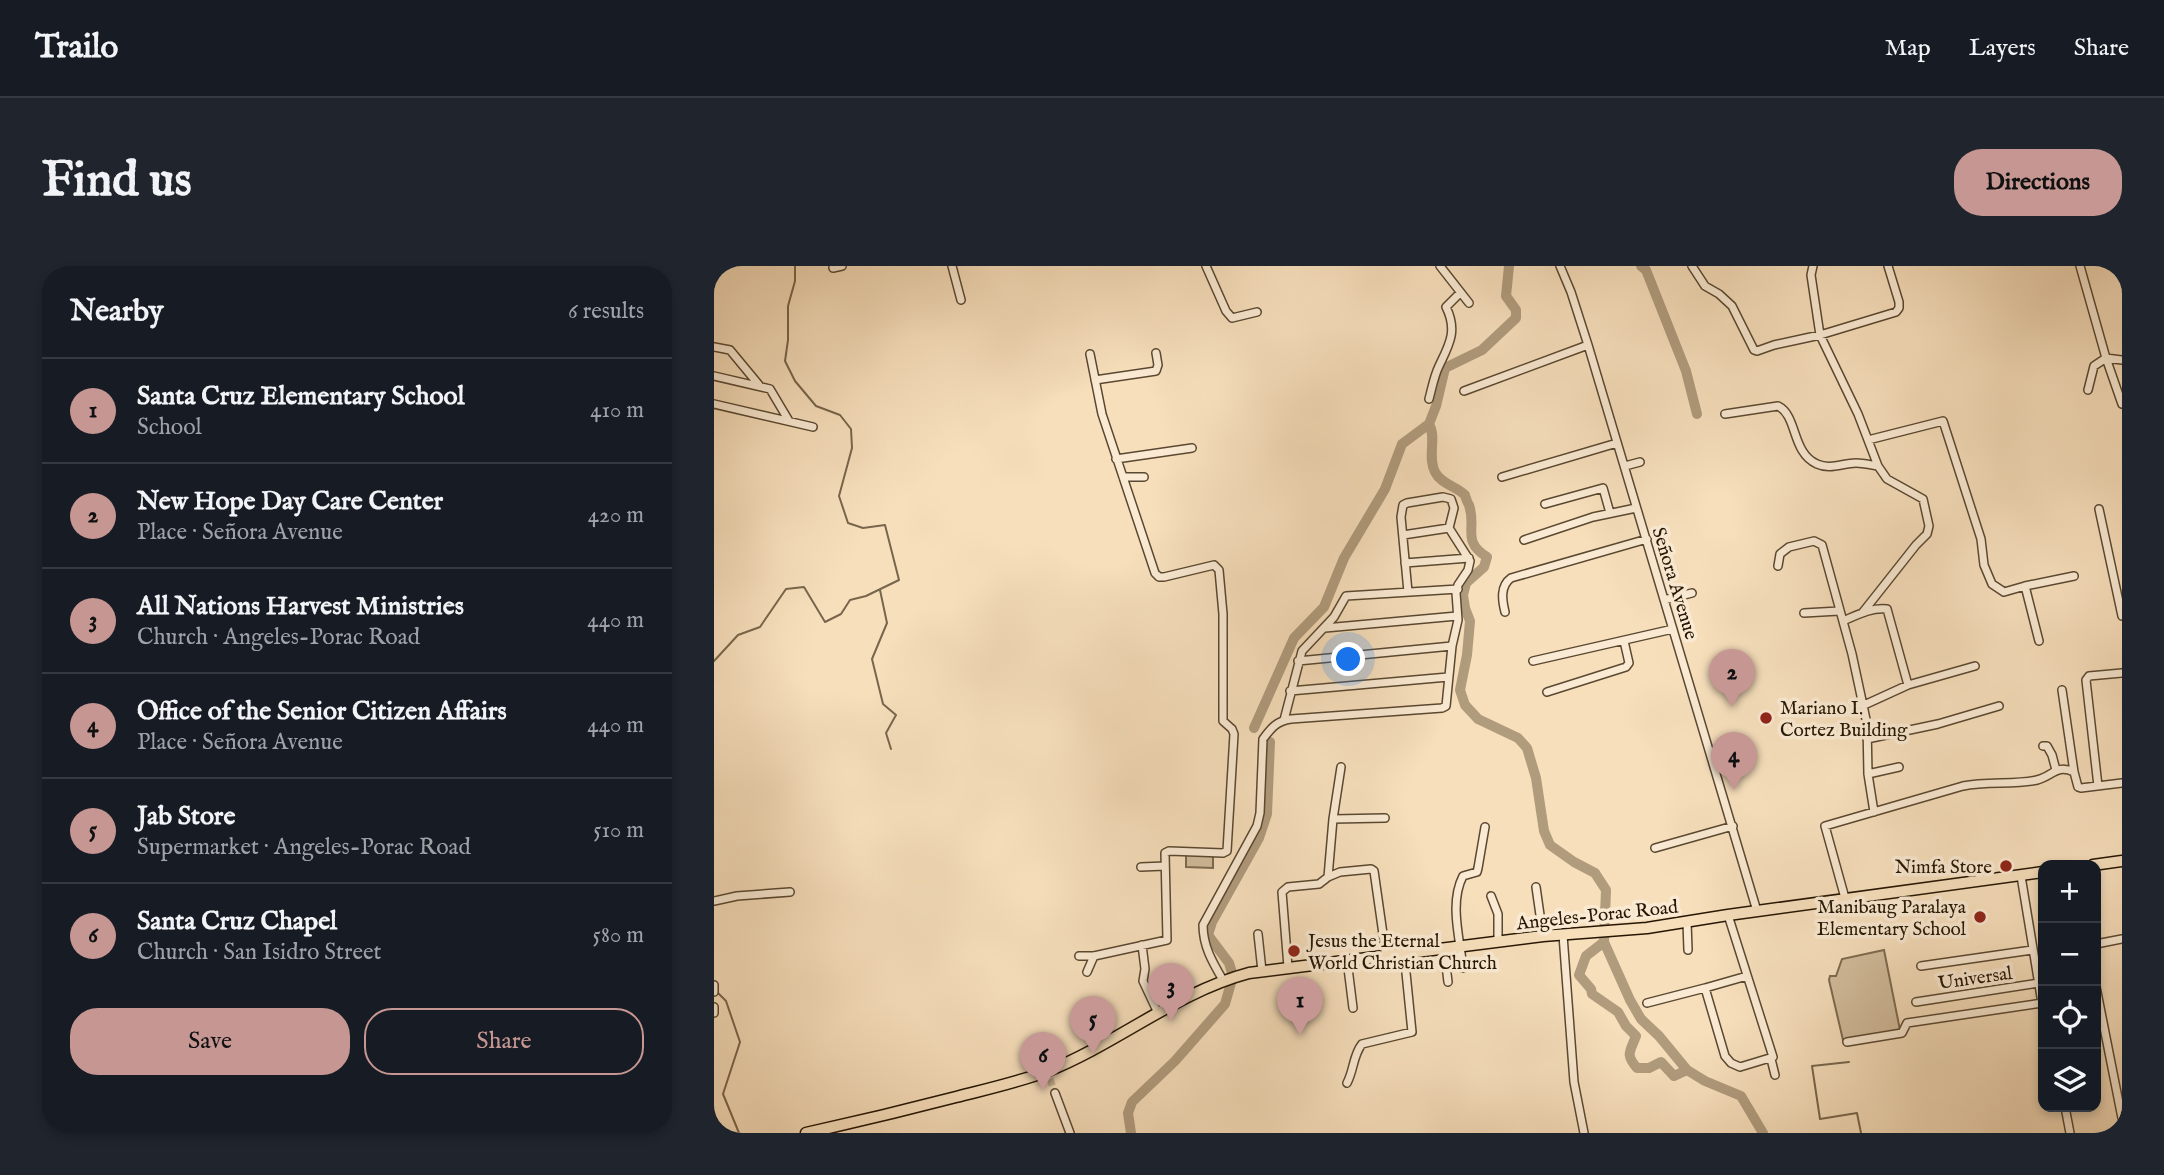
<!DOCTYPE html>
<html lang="en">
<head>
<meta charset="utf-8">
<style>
  body { margin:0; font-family:"IM FELL English",serif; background:#20242c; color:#f1f3f6 }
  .controls { position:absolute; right:21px; bottom:21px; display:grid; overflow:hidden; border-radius:14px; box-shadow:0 4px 10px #0003 }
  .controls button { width:63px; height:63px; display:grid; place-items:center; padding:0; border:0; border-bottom:2px solid #363941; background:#171b24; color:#f1f3f6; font:35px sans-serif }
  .you { position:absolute; left:635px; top:394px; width:24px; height:24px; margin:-18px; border:5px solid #fff; border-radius:50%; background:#1a73e8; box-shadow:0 0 0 10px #1a73e833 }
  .badge { display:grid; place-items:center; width:46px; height:46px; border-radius:50%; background:#c59692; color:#111; font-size:23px; font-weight:700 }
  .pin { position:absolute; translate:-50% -58px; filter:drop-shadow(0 2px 4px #0008) }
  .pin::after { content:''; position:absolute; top:37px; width:24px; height:21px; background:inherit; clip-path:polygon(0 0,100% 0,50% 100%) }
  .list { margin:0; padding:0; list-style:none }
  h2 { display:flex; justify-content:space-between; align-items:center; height:91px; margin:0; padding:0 28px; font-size:30px }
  h2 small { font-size:23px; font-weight:400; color:#9ea1a6 }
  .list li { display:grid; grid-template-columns:46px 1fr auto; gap:21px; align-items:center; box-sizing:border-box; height:105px; padding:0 28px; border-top:2px solid #363941 }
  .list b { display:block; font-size:26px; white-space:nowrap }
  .list p { margin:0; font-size:23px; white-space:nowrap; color:#9ea1a6 }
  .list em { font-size:23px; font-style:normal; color:#9ea1a6 }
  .actions { display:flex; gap:14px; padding:21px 28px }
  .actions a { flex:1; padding:16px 0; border:2px solid #c59692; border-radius:28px; text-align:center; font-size:24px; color:#c59692 }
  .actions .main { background:#c59692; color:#111 }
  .icon { flex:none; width:38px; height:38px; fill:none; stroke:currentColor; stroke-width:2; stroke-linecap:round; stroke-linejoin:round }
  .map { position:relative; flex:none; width:1408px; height:867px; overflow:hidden; border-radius:28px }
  header { display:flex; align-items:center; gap:42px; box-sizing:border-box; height:98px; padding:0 35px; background:#171b24; border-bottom:2px solid #363941 }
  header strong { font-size:33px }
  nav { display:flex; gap:38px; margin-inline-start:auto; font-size:24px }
  .intro { display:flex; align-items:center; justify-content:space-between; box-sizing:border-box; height:168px; padding:0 42px }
  h1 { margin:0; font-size:49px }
  .button { padding:18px 32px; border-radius:28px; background:#c59692; color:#111; font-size:24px; font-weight:700 }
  main { display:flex; gap:42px; padding:0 42px }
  aside { flex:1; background:#171b24; border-radius:28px; box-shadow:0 4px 10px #0003 }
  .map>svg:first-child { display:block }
</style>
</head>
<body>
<header>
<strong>Trailo</strong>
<nav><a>Map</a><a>Layers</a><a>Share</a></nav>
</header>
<div class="intro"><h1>Find us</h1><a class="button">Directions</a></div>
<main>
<aside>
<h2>Nearby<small>6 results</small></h2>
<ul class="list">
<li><span class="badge">1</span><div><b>Santa Cruz Elementary School</b><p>School</p></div><em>410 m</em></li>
<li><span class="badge">2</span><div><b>New Hope Day Care Center</b><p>Place · Señora Avenue</p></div><em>420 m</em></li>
<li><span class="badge">3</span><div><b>All Nations Harvest Ministries</b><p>Church · Angeles-Porac Road</p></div><em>440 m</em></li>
<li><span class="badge">4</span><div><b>Office of the Senior Citizen Affairs</b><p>Place · Señora Avenue</p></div><em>440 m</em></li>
<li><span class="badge">5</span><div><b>Jab Store</b><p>Supermarket · Angeles-Porac Road</p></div><em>510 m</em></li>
<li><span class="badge">6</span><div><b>Santa Cruz Chapel</b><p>Church · San Isidro Street</p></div><em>580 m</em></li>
</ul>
<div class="actions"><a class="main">Save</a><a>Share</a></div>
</aside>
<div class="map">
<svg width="1408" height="867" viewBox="0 0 1408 867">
  <rect width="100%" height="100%" fill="#f7dfbc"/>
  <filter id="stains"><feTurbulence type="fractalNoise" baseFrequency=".00286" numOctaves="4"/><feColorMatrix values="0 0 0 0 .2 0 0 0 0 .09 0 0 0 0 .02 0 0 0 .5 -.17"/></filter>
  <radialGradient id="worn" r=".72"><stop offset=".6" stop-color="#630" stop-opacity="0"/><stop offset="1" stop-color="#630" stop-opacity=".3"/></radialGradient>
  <path fill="#d3bd9d" stroke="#7c6a50" stroke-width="2" d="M472 586 499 587V602L472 601Z
    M1170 684 1186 764 1129 774 1115 714 1116 710H1122L1128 693Z"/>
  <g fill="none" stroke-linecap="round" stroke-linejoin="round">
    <path stroke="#78664c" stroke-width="2" d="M166 324 173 357 158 393 169 438 182 449 172 467 177 483
      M0 395 24 369 46 361 72 323 90 321 111 356 127 348 136 334 152 330 185 314 171 259 149 262 134 257 125 230 138 182 137 163 126 149 102 140 81 115 71 95 74 74V40L81 15V0
      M3 726 12 735 26 776 9 828 25 867
      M1135 796 1098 800 1106 853 1143 847 1147 867"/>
    <path stroke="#b09b7d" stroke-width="10" d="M795 0 792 30 802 44V52L768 84 731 102 722 140 715 158C723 171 713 191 721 206 727 218 742 220 751 229 751 230 754 238 755 239 763 262 747 275 773 291L770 301 752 317 749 329 751 342 756 355 753 389 746 424 751 439 764 453 804 472 813 482 822 512 830 565 836 579 860 596 881 607 892 624 890 676 872 690 865 709 877 723 878 728 904 746 912 760 922 770C916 786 911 788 923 802H935L947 796 960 810 973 804 991 815 1027 830 1049 867
      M927 0 932 4 972 105 983 148
      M540 462 580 372 610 341 630 292 671 223 688 178 715 158
      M890 676 916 734 927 753 945 770 973 804
      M417 867 414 847 418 836 461 795 511 738 519 710 515 697 494 669 498 656 545 572 553 548 556 476"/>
    <path stroke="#cdb797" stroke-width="7" stroke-dasharray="7 3.5" stroke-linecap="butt" d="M336 813 341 827"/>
    <g stroke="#5a4831" stroke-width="10">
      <path id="minor" d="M238 0 247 34
        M492 0 512 45 518 52 543 46
        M726 0 755 37
        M846 0 857 26 874 79 1043 645
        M978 0 991 20 1005 28 1018 40 1040 84 1043 85 1060 79 1106 69 1182 46 1185 42V36L1174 0
        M1099 0 1097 9 1106 69 1144 148 1164 200 1173 213 1209 233 1215 260 1213 268 1202 279 1149 346
        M1366 0 1392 92 1408 138
        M119 2 128 0
        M0 81 16 84 45 119
        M0 110 56 123 75 155
        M381 114 442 105 444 99 442 87
        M1374 124 1380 100 1392 92 1408 94
        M750 125 874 79
        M715 133C718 122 720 110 725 100 735 79 744 65 732 41L746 27
        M0 138 99 161
        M1011 148 1064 140C1084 150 1077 186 1103 198 1116 204 1129 197 1142 197 1149 197 1157 199 1164 200
        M1154 174 1229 155 1267 273 1270 299 1278 318 1290 326 1311 320 1325 375
        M402 193 478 182
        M911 200 926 196
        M409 211H430
        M788 211 903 177
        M831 238 889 222 896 247
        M1385 243 1408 350
        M689 269 735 262
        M810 274 879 251 922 242
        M691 297 755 292
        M1064 300 1066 288 1075 281 1100 275 1108 279 1138 388 1153 458 1154 508 1160 546
        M1311 320 1360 310
        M950 334 978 327
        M791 346C788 334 786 320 797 312L933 273
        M1090 347 1125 345
        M1129 355C1143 349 1158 341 1173 343L1194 419
        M611 362 743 350
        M584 395 738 380
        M819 395 959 363
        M1348 424 1360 506 1364 521 1367 522 1408 517
        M576 425 734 411
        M833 426 912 401 915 397 910 375
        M1148 440 1194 419 1261 400
        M570 454 588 385 620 351 632 330 744 323
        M1153 473 1224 458 1285 440
        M1329 480H1333L1338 489 1342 504
        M1154 508 1185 501
        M1384 520 1372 414 1375 410 1408 407
        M619 553 627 501
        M941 582 1019 560
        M427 601 451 600
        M1307 610 1329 743
        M614 611 619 553 671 552
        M822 621 829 670
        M777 630 784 648V675
        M1131 632 1111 560 1249 520C1273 515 1301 519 1323 514 1339 510 1342 498 1360 506
        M0 635 23 630 76 626
        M1014 649 1059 791 1026 801 1017 797 1011 790 991 722 1033 710
        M973 656 974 684
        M544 668 548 705
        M849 669 860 816 870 867
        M1382 678 1408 673
        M428 679 431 703 429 715 444 747
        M730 682 734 716
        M365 690H380L453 674 451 587 455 585 509 587 513 585 520 468 518 463 509 455V348L505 304 500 299 450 311H445L441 307 388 148 376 88
        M633 694 639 742
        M1207 700 1318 684
        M574 701 568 626 574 621 605 618 614 611 626 606 657 603 660 605 672 689
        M749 702C746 673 735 637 749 610L763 606 764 602 771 561
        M373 706 380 690
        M510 716C499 697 489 681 489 659L543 560 546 547 549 473C558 461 563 455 577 453L728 442 732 440 738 380 744 354 742 327 744 319 754 304 756 295 735 262 740 242 737 233 729 231 693 237 689 239 687 251 694 326
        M0 719V726
        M1382 721 1408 852
        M1202 736 1325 717
        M933 737 991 722
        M0 741V747
        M1133 776 1188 767 1193 757 1328 737
        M1057 793 1061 809
        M633 817C640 804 639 789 648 778L698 766 690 687
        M341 827 356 867
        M1351 841 1356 867"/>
    </g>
    <g stroke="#251603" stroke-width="13">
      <path id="primary" d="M1379 599 1408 595
        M92 867C142 856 192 844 242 831 273 823 305 816 334 805 404 777 463 726 535 707L829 670 933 662 1014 649 1329 606"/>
    </g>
    <use href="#minor" stroke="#faead3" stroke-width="7"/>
    <use href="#primary" stroke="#f7dfbc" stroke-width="10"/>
  </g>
  <g fill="#8f2418" stroke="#faead3" stroke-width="2.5">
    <circle cx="1052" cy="452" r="7"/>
    <circle cx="1292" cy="600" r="7"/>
    <circle cx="1266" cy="651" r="7"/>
    <circle cx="580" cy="685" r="7"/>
  </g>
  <g text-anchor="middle" stroke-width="7" stroke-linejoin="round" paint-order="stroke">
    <g font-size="19" fill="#251603" stroke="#faead3">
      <text transform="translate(962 317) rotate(73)" y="7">Señora Avenue</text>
      <text transform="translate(883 648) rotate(-6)" y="7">Angeles-Porac Road</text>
      <text transform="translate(1261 711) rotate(-8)" y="7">Universal</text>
    </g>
    <g font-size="19" fill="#251603" stroke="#faead3" text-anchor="start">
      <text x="1066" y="448">Mariano I.<tspan x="1066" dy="22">Cortez Building</tspan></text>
      <text x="1278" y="607" text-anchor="end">Nimfa Store</text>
      <text x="1252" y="647" text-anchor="end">Manibaug Paralaya<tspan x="1252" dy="22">Elementary School</tspan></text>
      <text x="594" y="681">Jesus the Eternal<tspan x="594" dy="22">World Christian Church</tspan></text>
    </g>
  </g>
  <rect width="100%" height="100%" filter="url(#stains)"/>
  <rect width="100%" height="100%" fill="url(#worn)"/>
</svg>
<div class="controls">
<button>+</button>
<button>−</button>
<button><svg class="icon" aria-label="locate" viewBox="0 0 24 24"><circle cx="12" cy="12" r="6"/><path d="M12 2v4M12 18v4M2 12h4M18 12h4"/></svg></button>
<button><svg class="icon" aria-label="layers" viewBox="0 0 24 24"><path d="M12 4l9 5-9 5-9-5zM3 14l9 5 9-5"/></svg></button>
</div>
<div class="you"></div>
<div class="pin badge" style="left:586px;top:769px">1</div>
<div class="pin badge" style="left:1018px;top:441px">2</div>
<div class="pin badge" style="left:457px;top:755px">3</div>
<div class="pin badge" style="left:1020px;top:524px">4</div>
<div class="pin badge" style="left:379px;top:788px">5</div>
<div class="pin badge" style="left:329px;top:824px">6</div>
</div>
</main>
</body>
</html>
